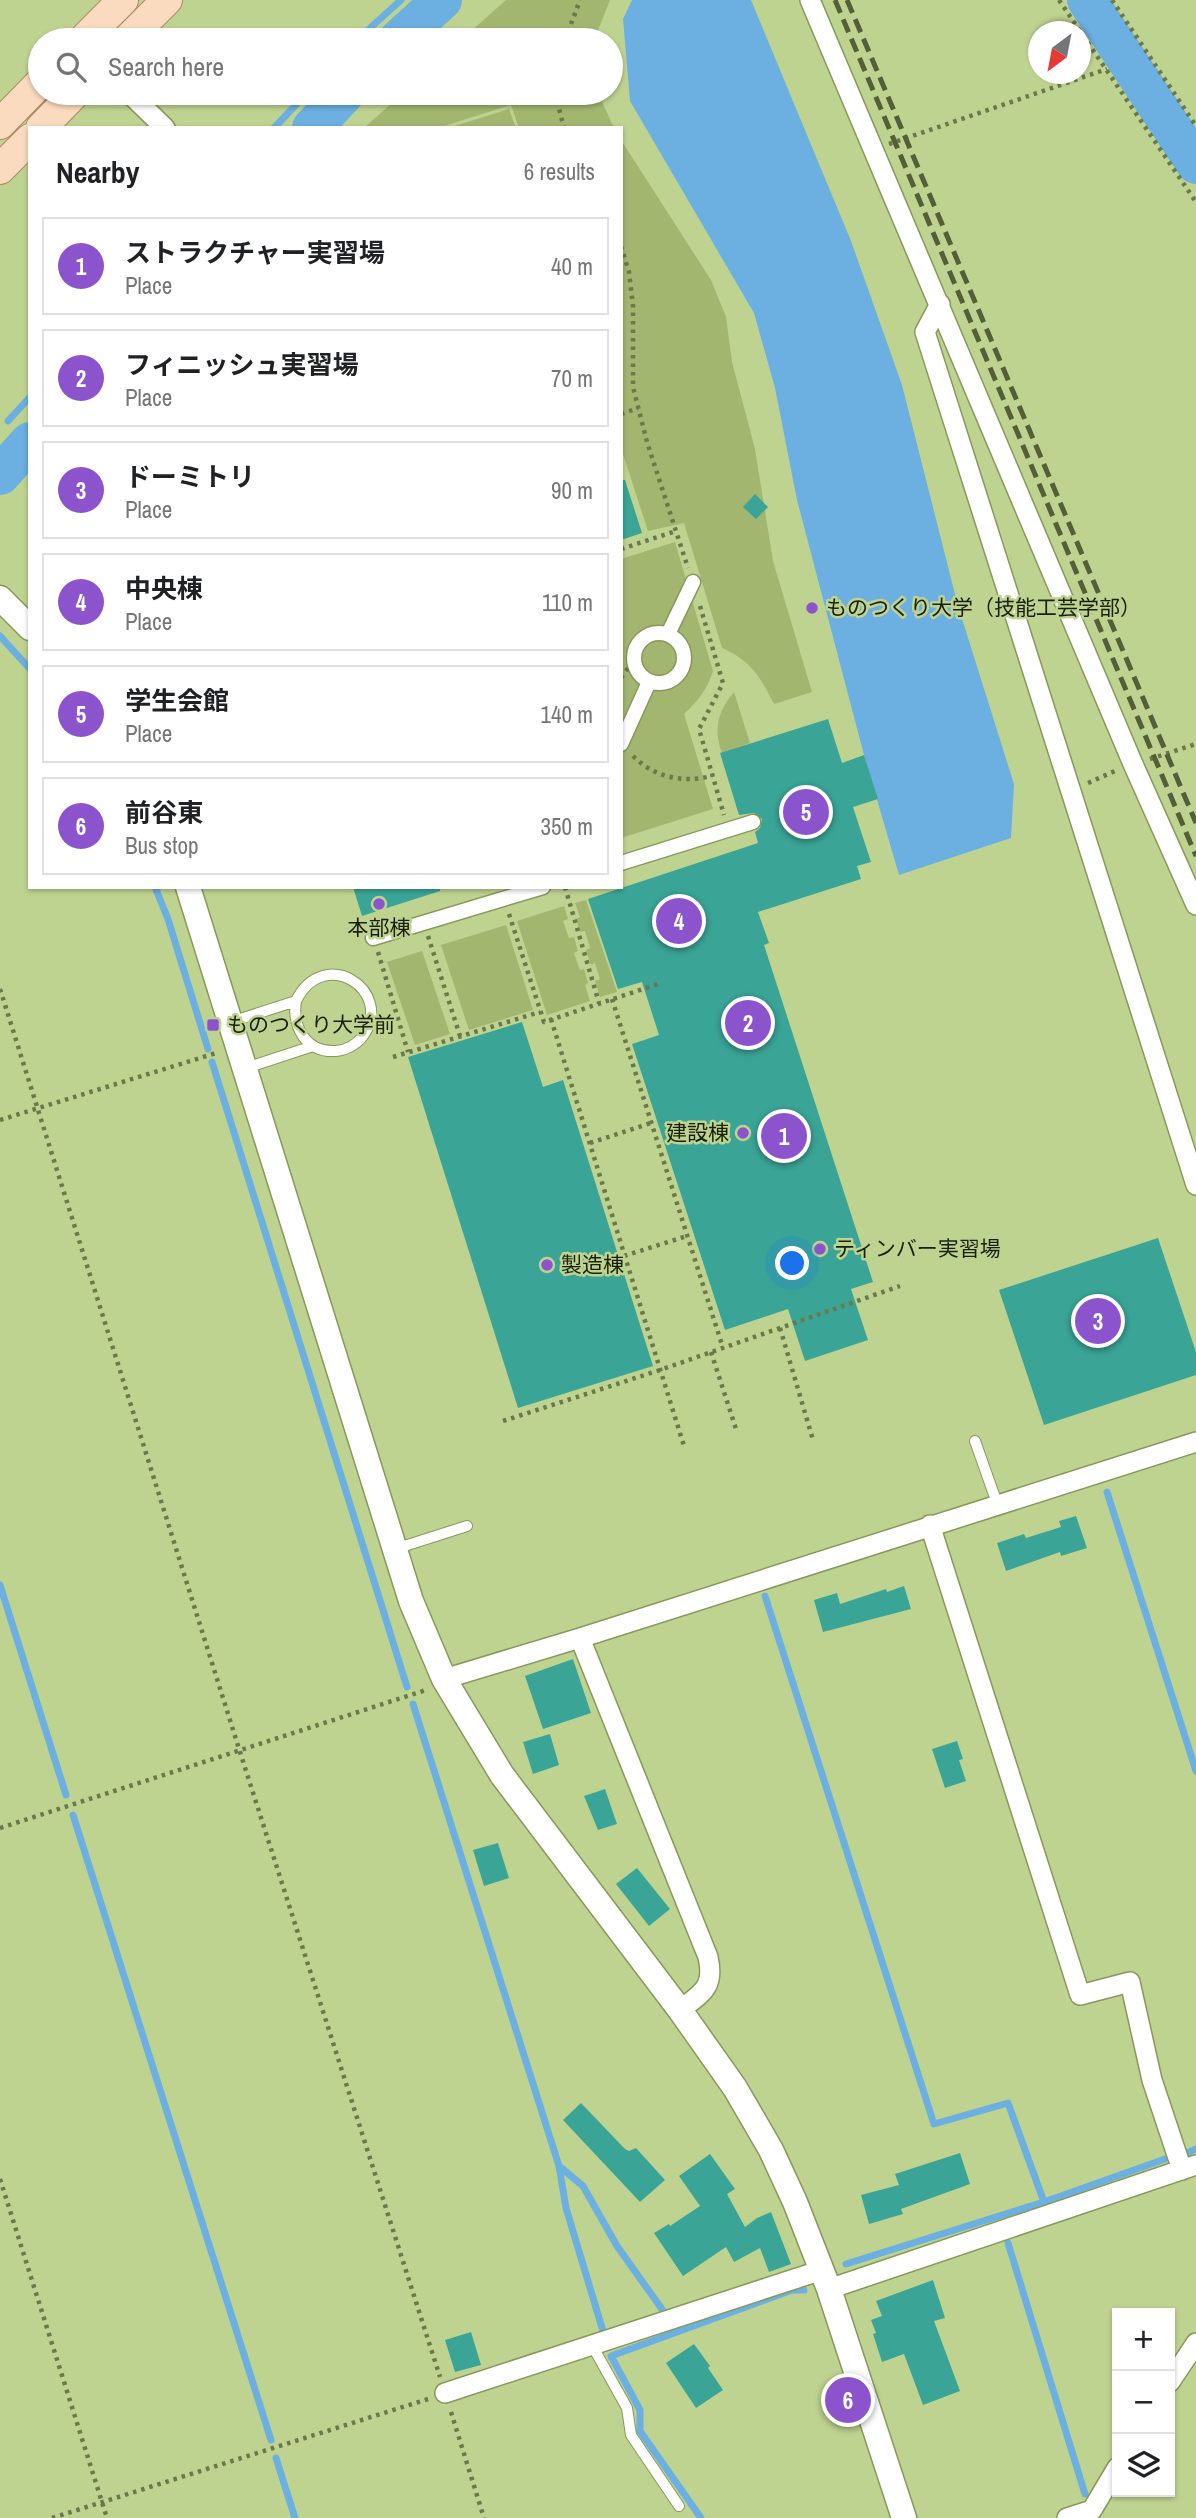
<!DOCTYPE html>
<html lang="en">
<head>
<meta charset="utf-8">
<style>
  body { margin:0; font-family:"Archivo Narrow","Noto Sans JP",sans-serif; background:#f6f6f6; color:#202124 }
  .controls { position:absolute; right:21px; bottom:21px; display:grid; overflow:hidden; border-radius:0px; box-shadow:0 2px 5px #0004 }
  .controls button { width:63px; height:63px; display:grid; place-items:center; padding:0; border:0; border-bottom:2px solid #e0e0e0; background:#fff; color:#202124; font:35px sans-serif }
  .compass { position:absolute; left:1028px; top:21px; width:63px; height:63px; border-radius:50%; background:#fff; box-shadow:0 2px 5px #0004; rotate:212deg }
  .you { position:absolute; left:793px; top:1264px; width:24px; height:24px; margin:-18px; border:5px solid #fff; border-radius:50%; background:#1a73e8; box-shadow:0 0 0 10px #1a73e833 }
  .badge { display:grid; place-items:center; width:46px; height:46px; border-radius:50%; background:#8b54cc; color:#fff; font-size:23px; font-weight:700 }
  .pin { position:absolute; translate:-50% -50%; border:4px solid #fff; box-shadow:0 2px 7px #0006 }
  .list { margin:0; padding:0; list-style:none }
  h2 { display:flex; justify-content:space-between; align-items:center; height:91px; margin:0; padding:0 28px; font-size:30px }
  h2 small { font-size:23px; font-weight:400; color:#757577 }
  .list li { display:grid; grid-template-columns:46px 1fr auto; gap:21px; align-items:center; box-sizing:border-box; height:98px; margin:0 14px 14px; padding:0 14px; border:2px solid #e0e0e0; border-radius:0px }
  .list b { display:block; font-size:26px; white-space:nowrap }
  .list p { margin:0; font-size:23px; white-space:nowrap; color:#757577 }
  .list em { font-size:23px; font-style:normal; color:#757577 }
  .icon { flex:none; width:38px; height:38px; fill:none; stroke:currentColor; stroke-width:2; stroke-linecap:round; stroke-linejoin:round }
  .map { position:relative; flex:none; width:1196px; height:2518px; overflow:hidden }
  .search { position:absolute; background:#fff; box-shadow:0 2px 5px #0004; left:28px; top:28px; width:595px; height:77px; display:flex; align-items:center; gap:18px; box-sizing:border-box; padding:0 24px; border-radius:38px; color:#757577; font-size:26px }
  .panel { position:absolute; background:#fff; box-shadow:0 2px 5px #0004; left:28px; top:126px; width:595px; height:763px; border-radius:0px }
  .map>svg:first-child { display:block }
</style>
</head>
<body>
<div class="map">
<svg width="1196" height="2518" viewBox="0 0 1196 2518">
  <rect width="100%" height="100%" fill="#bfd391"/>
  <path fill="#a2b670" d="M506 0H610L594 40H461Z
    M403 93H598L614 128H519L511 105 438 128H364Z
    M509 109 516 128H448Z
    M621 140 711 280 726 317 732 362 755 449 773 561 812 692 774 704C760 676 751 661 722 648L684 523 648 531 621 448Z
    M675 542 713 671C707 690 698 701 684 714L713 809 621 838V559Z
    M734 692 750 743 722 753C713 729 718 711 734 692Z
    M586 900 617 992 600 997 595 981 600 979 595 963 591 965 586 950 590 948 585 931 580 932 576 919 580 917 575 903Z
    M564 906 568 919 563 921 569 938 574 937 578 951 574 953 580 970 584 969 588 983 585 985 590 1001 547 1015 517 921Z
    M506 925 533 1010 469 1030 441 945Z
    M422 951 450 1034 415 1045 387 962Z"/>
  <path fill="#6cafe1" d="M632 0H751L851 241 902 385 958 606 1014 784 1011 838 899 875 864 755 797 500 775 388 754 313 630 101 623 19Z"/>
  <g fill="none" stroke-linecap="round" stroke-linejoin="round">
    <path stroke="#6cafe1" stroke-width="7" d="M357 40 401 0
      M274 128 307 93
      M8 421 30 397
      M0 636 30 669
      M155 887 168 919 208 1049
      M212 1062 407 1687
      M1107 1492 1196 1771
      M0 1585 66 1795
      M765 1596 934 2124 1008 2103 1044 2202
      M413 1704 559 2166 566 2208 603 2331
      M73 1815 271 2440
      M1187 2153 1196 2149
      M559 2166 583 2186 617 2246 664 2312
      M1008 2243 1085 2494
      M846 2264 1044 2202 1165 2159
      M276 2458 295 2518
      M701 2518 640 2431V2410L611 2356 792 2290H804"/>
    <path stroke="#6cafe1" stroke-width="40" d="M1087 0 1196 164
      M398 40 442 0
      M312 128 345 93
      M0 475 30 442"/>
  </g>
  <path fill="#3aa596" d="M621 480H625L642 533 621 540Z
    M755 494 768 507 756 519 743 507Z
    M828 719 842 763 864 755 878 799 853 807 871 862 857 866 861 879 758 912 769 943 764 945 873 1282 851 1289 868 1340 805 1361 788 1309 725 1330 632 1044 659 1035 642 982 618 989 588 899 758 843 755 832 760 828 762 819 754 813 739 815 720 753Z
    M353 887H440V891L362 916Z
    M522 1022 543 1087 563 1080 653 1366 518 1408 408 1057Z
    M1158 1238 1196 1352V1375L1044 1425 999 1290Z
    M1076 1516 1087 1548 1061 1556 1060 1552 1006 1571 997 1543 1024 1534 1026 1538 1061 1527 1059 1521Z
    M904 1586 911 1609 823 1632 814 1600 837 1593 840 1604 886 1589 887 1592Z
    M573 1659 591 1713 543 1729 525 1676Z
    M550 1734 559 1765 533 1774 523 1742Z
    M957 1741 963 1759 959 1760 966 1781 945 1788 932 1749Z
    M605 1789 617 1824 598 1830 584 1796Z
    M498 1843 509 1878 484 1886 473 1850Z
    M637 1868 670 1909 649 1926 616 1884Z
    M581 2103 625 2149 629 2151 636 2148 665 2180 640 2202 563 2120Z
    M960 2153 970 2184 901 2209 903 2214 869 2224 861 2195 899 2185 895 2174Z
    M710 2154 735 2189 727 2194 745 2227 757 2218 771 2212 791 2264 769 2272 760 2248 734 2262 726 2247 683 2276 654 2233 669 2224 670 2226 700 2206 679 2176Z
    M933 2280 945 2318 934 2321 960 2391 923 2405 904 2354 882 2362 873 2334 876 2333 871 2320 882 2316 876 2301Z
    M471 2332 481 2365 455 2372 445 2340Z
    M694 2344 710 2366 708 2368 723 2390 696 2408 666 2363Z"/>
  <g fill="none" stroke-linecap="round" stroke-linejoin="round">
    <g stroke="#87995a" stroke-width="12">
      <path id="service" d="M231 1022 296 1001C324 944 395 991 363 1036 357 1044 347 1050 336 1051 306 1053 292 1027 296 1001
        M246 1068 313 1046
        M975 1441 998 1506
        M395 1549 467 1526
        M593 2347 627 2408 631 2435 679 2506"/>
    </g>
    <g stroke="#87995a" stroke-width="17">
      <path id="pedestrian" d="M634 658a25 25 0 1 1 50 0a25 25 0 1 1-50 0Z
        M668 634 693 582
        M621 744 649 682
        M621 863 753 822
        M373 938 543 887"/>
    </g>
    <g stroke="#87995a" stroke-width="22">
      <path id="minor" d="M810 0 1133 764 1196 905
        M129 93 165 128
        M940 304 925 332 1196 1185
        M930 1525 1080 1995 1130 1982 1152 2080 1182 2170
        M580 1638 708 1957C715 1988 702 1993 680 2010
        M444 1679 580 1638 1196 1442
        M829 2289 1196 2165
        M1170 2382 1196 2343
        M445 2393 822 2270
        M1067 2518 1092 2510 1117 2468"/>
    </g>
    <g stroke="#87995a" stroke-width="27">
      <path id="tertiary" d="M0 598 30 628
        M188 887 411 1601 444 1679 502 1775 680 2010 735 2088 771 2150 795 2202 829 2289 904 2518"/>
    </g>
    <g stroke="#ab8a63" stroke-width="32">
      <path id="primary" d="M83 40 123 0
        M127 40 167 0
        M0 124 40 83
        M41 128 75 93
        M0 169 30 139"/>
    </g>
    <path stroke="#6a784a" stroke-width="4.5" stroke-dasharray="3.5 5" stroke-linecap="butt" d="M1059 0 1196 202
      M1112 0 1196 126
      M565 40 580 0
      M555 93 564 128
      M889 144 1107 69
      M621 246 629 272 633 306V387L647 442 688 568
      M621 414 638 408
      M621 549 676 531
      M700 606 723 683 699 729 724 815
      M621 678 633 661
      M633 756C655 778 683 783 712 776
      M1150 759 1196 744
      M1088 783 1115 771
      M565 887 599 1003
      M509 914 544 1022 661 983
      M428 936 460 1036
      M378 952 408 1052
      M0 989 240 1752 440 2377
      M612 999 723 1348
      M551 1019 684 1446
      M393 1057 540 1012
      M0 1120 216 1053
      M590 1143 651 1123
      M624 1256 687 1236
      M780 1328 813 1440
      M711 1352 736 1429
      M503 1421 660 1370 900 1286
      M0 1828 426 1690
      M0 2179 107 2518
      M451 2412 484 2518
      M52 2518 428 2399"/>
    <use href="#service" stroke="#fff" stroke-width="10"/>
    <use href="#pedestrian" stroke="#fff" stroke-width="14"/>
    <use href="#minor" stroke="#fff" stroke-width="19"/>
    <use href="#tertiary" stroke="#fff" stroke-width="24"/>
    <use href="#primary" stroke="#fbdbbf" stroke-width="30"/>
    <path stroke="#545f37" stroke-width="5" stroke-dasharray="14 7" stroke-linecap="butt" d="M835 0 1196 856
      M847 0 1196 823"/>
  </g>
  <g fill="#8b54cc" stroke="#bfd391" stroke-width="2.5">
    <circle cx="812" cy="608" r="7"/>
    <circle cx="379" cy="904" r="7"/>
    <rect x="206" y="1018" width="14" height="14" rx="3.5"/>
    <circle cx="743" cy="1133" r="7"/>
    <circle cx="820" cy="1249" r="7"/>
    <circle cx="547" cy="1265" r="7"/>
  </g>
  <g text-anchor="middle" stroke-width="5" stroke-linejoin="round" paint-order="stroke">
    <g font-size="21" fill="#192006" stroke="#bfd391" text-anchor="start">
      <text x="826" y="615">ものつくり大学（技能工芸学部）</text>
      <text x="379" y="935" text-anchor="middle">本部棟</text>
      <text x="227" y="1032">ものつくり大学前</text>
      <text x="729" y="1140" text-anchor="end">建設棟</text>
      <text x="834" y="1256">ティンバー実習場</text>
      <text x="561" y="1272">製造棟</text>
    </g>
  </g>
</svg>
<div class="controls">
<button>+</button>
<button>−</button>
<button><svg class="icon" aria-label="layers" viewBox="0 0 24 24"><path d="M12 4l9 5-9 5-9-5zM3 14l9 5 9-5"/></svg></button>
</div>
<svg class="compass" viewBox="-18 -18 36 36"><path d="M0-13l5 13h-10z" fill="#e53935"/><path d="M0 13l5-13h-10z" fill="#757577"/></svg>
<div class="you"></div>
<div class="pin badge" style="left:784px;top:1136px">1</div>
<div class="pin badge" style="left:748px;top:1023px">2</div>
<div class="pin badge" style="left:1098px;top:1321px">3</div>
<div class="pin badge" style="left:679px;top:921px">4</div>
<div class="pin badge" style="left:806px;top:812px">5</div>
<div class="pin badge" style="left:848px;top:2400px">6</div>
<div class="search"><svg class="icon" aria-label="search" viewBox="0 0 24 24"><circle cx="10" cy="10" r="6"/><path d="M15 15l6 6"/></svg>Search here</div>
<section class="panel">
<h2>Nearby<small>6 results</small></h2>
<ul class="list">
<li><span class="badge">1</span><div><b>ストラクチャー実習場</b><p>Place</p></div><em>40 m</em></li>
<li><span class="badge">2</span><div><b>フィニッシュ実習場</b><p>Place</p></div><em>70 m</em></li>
<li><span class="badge">3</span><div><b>ドーミトリ</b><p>Place</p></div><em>90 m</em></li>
<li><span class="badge">4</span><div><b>中央棟</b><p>Place</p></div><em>110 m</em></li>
<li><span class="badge">5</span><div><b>学生会館</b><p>Place</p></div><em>140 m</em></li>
<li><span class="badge">6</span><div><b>前谷東</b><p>Bus stop</p></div><em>350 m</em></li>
</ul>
</section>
</div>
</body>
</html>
